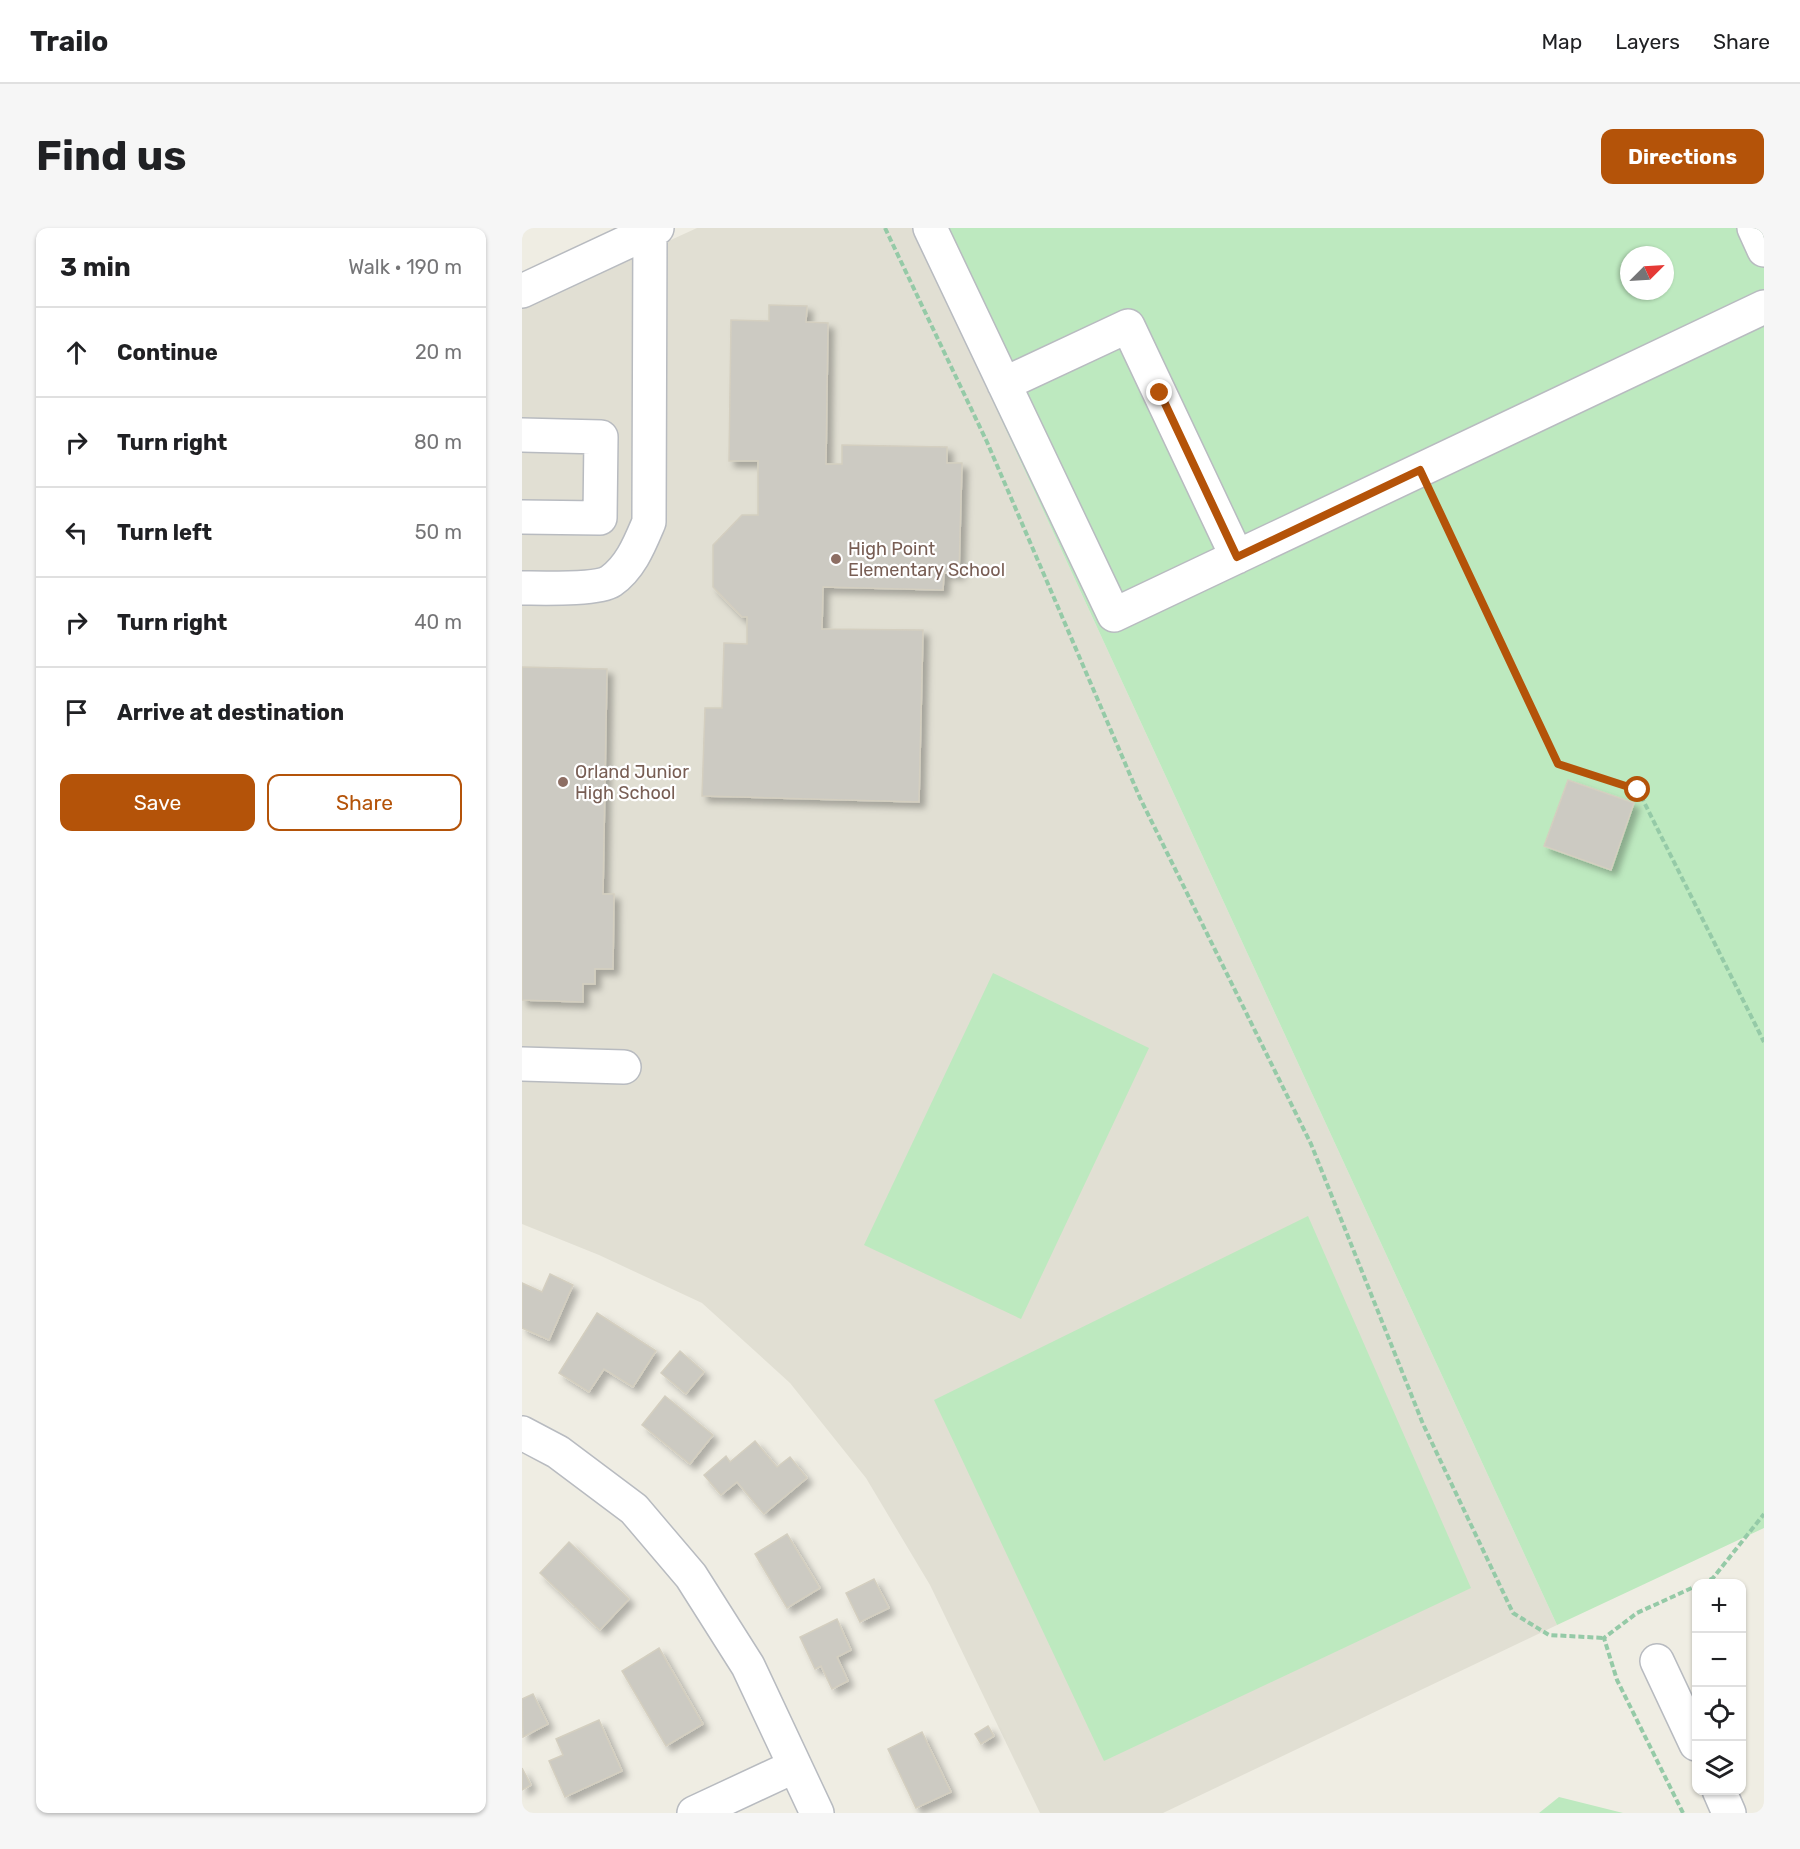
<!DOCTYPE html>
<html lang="en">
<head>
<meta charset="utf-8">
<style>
  body { margin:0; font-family:Rubik,sans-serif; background:#f6f6f6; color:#202124 }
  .controls { position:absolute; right:18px; bottom:18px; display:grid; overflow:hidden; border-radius:12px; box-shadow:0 2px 4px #0004 }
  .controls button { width:54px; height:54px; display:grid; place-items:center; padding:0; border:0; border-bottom:2px solid #e0e0e0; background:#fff; color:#202124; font:30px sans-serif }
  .compass { position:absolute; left:1098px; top:18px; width:54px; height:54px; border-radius:50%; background:#fff; box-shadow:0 2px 4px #0004; rotate:66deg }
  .stop { position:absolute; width:18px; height:18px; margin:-14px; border:4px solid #b45309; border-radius:50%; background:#fff }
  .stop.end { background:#b45309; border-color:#fff; box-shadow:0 2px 6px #0008 }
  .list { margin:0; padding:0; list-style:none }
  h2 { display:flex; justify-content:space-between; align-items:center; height:78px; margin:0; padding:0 24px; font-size:26px }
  h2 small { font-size:20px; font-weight:400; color:#757577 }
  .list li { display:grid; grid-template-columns:39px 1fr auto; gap:18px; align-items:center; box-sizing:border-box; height:90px; padding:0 24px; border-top:2px solid #e0e0e0 }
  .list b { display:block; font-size:22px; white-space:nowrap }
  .list em { font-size:20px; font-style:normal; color:#757577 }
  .actions { display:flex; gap:12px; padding:18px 24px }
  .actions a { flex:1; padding:14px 0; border:2px solid #b45309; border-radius:12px; text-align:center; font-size:21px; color:#b45309 }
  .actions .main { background:#b45309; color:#fff }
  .icon { flex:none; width:33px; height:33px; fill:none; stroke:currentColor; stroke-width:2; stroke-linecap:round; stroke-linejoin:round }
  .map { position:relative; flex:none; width:1242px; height:1585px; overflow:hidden; border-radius:12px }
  header { display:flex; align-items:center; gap:36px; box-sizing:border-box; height:84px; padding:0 30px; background:#fff; border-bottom:2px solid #e0e0e0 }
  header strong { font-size:28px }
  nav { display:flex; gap:33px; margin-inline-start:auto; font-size:21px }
  .intro { display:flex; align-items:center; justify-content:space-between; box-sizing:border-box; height:144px; padding:0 36px }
  h1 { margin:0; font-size:42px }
  .button { padding:15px 27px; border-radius:12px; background:#b45309; color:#fff; font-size:21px; font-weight:700 }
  main { display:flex; gap:36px; padding:0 36px }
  aside { flex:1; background:#fff; border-radius:12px; box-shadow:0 2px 4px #0004 }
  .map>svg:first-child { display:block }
</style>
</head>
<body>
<header>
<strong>Trailo</strong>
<nav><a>Map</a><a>Layers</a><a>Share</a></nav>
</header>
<div class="intro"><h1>Find us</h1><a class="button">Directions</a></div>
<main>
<aside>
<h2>3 min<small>Walk · 190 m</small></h2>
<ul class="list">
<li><svg class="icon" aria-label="ahead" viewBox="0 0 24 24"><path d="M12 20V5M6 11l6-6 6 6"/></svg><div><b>Continue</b></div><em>20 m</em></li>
<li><svg class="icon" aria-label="right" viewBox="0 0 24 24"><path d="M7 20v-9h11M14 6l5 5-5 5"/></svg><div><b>Turn right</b></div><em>80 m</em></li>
<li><svg class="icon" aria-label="left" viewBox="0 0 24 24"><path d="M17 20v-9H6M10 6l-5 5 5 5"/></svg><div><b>Turn left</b></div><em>50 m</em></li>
<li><svg class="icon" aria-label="right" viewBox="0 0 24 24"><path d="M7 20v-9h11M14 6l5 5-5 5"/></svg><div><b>Turn right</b></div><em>40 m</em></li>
<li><svg class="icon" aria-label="arrive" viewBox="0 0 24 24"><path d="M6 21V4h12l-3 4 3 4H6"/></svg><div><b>Arrive at destination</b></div></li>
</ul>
<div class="actions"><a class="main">Save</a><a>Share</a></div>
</aside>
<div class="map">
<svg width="1242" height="1585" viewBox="0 0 1242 1585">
  <defs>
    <filter id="shadow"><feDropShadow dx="5.5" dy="5.5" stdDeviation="3" flood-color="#0004"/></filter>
  </defs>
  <rect width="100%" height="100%" fill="#efede3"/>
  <path fill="#e1dfd3" d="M175 0H391L1035 1397 641 1585H518L408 1357 344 1250 268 1155 180 1075 77 1027 0 996V80Z"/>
  <path fill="#bde9bf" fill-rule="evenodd" d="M391 0H1242V1300L1035 1397ZM1107 27H1143V63H1107Z
    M471 745 627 820 499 1091 342 1017Z
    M786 988 949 1360 582 1533 412 1172Z
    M1037 1569 1101 1585H1017Z"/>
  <path fill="#cccac2" stroke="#d4cfc0" stroke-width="1.5" filter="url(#shadow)" d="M247 77 285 78 284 94 306 95 304 236H320V217L425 219V235H440L437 346 422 345 421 362 301 359 300 401 401 402 397 574 180 568 183 480H200L202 415 225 416V389H220L191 359V317L220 287H236V233H207L209 92 247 93Z
    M0 439 85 441 81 666H92L91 741H73V756H61V774L0 772Z
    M1046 552 1112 575 1089 642 1022 618Z
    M28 1046 51 1057 27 1112 0 1100V1055L20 1064Z
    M75 1085 134 1123 111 1159 82 1141 67 1164 37 1145Z
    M158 1123 182 1144 164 1166 139 1145Z
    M143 1168 191 1207 168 1236 120 1197Z
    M233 1213 255 1239 268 1229 285 1250 242 1286 215 1254 199 1267 182 1247 204 1228 208 1234Z
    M265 1306 298 1360 265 1380 233 1326Z
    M47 1314 107 1371 78 1402 18 1345Z
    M352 1351 367 1380 338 1394 324 1365Z
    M315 1391 329 1422 315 1429 326 1453 310 1461 299 1438 293 1441 278 1409Z
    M137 1420 181 1496 144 1518 100 1443Z
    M11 1466 26 1496 1 1509 0 1471Z
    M77 1492 100 1543 43 1569 27 1533 41 1527 34 1511Z
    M466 1498 472 1508 459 1516 453 1506Z
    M400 1504 429 1564 394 1580 366 1521Z
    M0 1540 9 1557 0 1562Z"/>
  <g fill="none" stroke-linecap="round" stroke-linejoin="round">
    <g stroke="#b8bbc0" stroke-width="36">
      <path id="minor" d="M408 0 592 387 1242 79
        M1232 0 1242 22
        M0 63 135 0
        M482 156 606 98 715 329
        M0 207 79 209 78 290 0 289
        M0 360C18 360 76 362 89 353 109 339 118 315 127 294L128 3
        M0 836 102 839
        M0 1205 36 1224 112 1281 169 1348 226 1438 295 1585
        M1135 1433 1174 1516
        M1197 1562 1207 1585
        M172 1585 273 1538"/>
    </g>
    <path stroke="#95caa7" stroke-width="4" stroke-dasharray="6 3" stroke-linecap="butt" d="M363 0 465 214 618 570 789 916 901 1196 991 1385 1027 1407 1082 1410
      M910 268 1036 536 1116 562 1242 814
      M1180 1356 1191 1350 1242 1286
      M1161 1585 1095 1452 1082 1410 1115 1385 1174 1358"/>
    <use href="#minor" stroke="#fff" stroke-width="33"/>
  </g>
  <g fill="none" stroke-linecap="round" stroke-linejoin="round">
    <path stroke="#b45309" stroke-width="8" d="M638 165 715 329 898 242 1036 536 1116 562"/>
  </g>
  <g fill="#8d6e63" stroke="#fff" stroke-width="2">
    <circle cx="314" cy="331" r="6"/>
    <circle cx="41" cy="554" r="6"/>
  </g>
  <g text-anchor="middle" stroke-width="4.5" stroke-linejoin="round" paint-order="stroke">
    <g font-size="18" fill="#785e54" stroke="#fff" text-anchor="start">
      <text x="326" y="327">High Point<tspan x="326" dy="21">Elementary School</tspan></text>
      <text x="53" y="550">Orland Junior<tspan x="53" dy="21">High School</tspan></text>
    </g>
  </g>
</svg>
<div class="controls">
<button>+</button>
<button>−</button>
<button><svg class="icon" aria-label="locate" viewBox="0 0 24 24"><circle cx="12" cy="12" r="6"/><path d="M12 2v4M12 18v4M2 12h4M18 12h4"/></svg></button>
<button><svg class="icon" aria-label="layers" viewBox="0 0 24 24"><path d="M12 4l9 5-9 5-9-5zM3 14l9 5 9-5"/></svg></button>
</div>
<svg class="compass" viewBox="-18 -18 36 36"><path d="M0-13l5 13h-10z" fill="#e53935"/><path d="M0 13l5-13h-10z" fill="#757577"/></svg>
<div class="stop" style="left:1116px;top:562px"></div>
<div class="stop end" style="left:638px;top:165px"></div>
</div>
</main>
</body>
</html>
